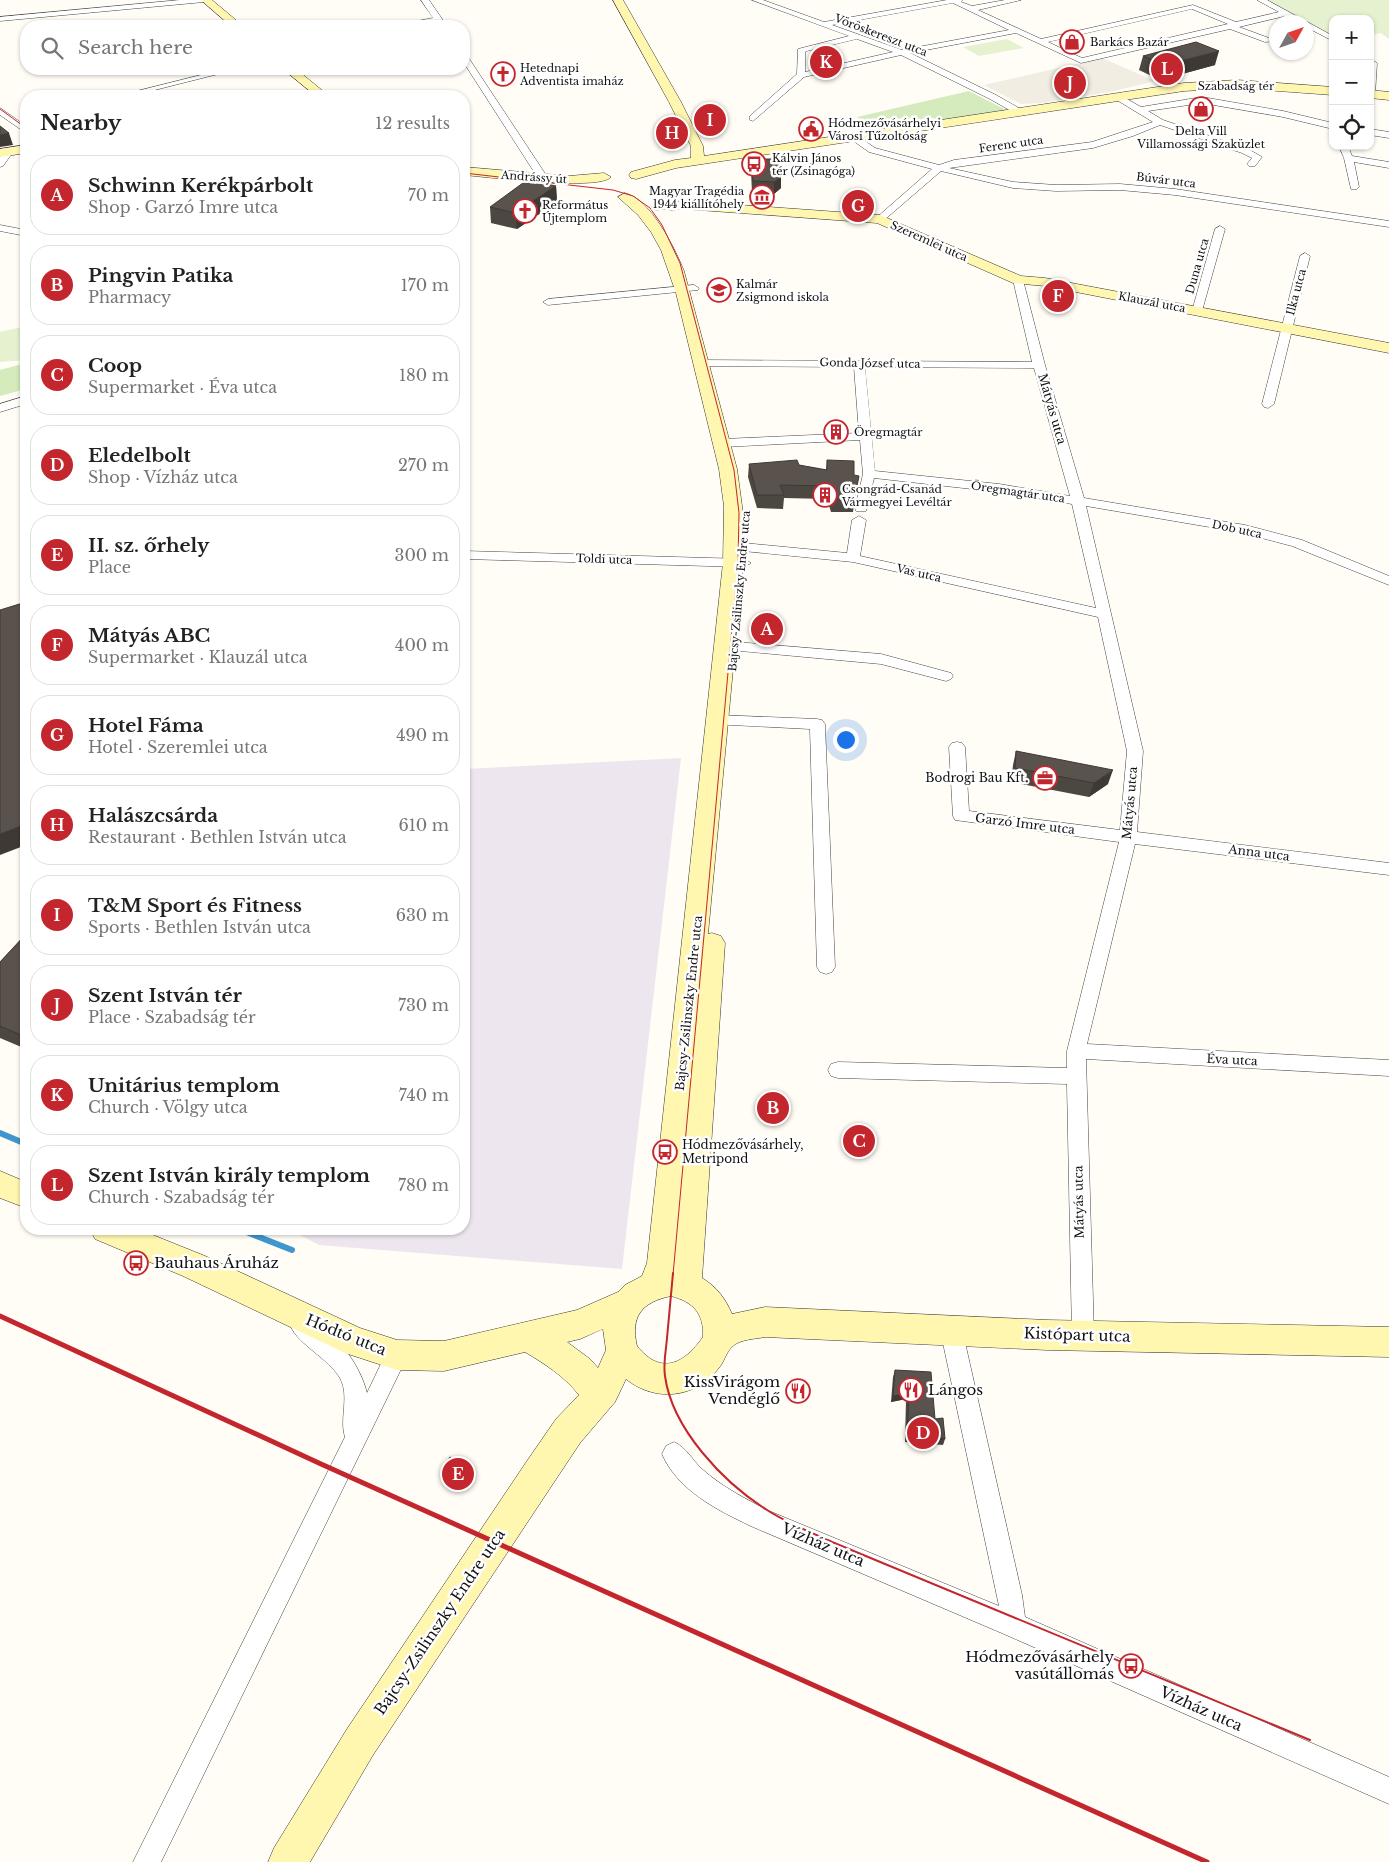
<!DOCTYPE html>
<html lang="en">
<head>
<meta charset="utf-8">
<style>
  body { margin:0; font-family:"Libre Baskerville",serif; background:#f2f2f2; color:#222 }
  .controls { position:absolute; right:15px; top:15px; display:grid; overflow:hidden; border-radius:10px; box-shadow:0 1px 4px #0004 }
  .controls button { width:45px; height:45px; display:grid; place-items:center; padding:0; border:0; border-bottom:1px solid #e0e0e0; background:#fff; color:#222; font:25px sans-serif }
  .compass { position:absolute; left:1269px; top:15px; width:45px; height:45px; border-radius:50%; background:#fff; box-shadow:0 1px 4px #0004; rotate:50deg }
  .you { position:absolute; left:845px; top:739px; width:18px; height:18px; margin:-12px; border:4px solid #fff; border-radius:50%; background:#1a73e8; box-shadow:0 0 0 8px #1a73e833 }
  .badge { display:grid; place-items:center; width:32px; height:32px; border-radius:50%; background:#c4262e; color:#fff; font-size:16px; font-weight:700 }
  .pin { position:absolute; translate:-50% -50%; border:2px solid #fff; box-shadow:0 1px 5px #0006 }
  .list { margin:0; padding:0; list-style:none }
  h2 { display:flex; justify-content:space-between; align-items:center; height:65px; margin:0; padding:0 20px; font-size:21px }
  h2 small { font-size:16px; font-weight:400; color:#767676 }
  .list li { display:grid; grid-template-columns:32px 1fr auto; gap:15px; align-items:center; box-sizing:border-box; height:80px; margin:0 10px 10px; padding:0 10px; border:1px solid #e0e0e0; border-radius:20px }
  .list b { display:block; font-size:19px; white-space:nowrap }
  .list p { margin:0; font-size:16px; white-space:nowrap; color:#767676 }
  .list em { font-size:16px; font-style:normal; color:#767676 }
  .icon { flex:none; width:28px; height:28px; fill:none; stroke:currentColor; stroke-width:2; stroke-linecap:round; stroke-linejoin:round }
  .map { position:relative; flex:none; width:1389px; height:1862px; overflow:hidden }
  .search { position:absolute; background:#fff; box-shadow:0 1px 4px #0004; left:20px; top:20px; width:450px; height:55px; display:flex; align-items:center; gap:12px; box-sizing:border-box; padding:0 18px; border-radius:20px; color:#767676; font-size:19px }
  .panel { position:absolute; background:#fff; box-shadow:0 1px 4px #0004; left:20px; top:90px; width:450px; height:1145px; border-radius:20px }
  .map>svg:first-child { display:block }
</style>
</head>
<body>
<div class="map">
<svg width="1389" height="1862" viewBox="0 0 1389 1862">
  <rect width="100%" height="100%" fill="#fffdf5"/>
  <path fill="#eee6ef" d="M681 758 622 1269 319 1245 289 1229H464V769Z"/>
  <path fill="#d5ebbd" d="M969 91 1008 111 875 128 857 117Z
    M26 363V389L0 396V370Z"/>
  <path fill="#e6f2cf" d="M1261 0H1389V39L1381 33 1370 35V19H1333V39L1306 22Z
    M1007 39 1024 48 979 56 963 47Z
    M26 326V360L0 362V332Z"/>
  <path fill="#f1ede2" d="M1102 58 1155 81 1110 92 1042 103 1021 104 984 85Z"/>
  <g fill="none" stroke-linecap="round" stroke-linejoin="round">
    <path stroke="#3f96cf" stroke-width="6" d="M0 1133 26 1144
      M239 1229 292 1250"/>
    <g stroke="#444" stroke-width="1">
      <path id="street" d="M180 0H208L204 2 0 21V17Z
        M421 0H429L447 26H439L436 22 414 26H400L401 24 433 18Z
        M752 0H763L824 22 947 0H963L961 2 972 6 1005 0H1021L978 10 1041 39 1193 5 1236 22 1279 12 1257 0H1267L1333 36V41L1306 27V22H1298L1285 16 1239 27 1269 38 1276 37V41L1265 42 1230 29 1081 63 1016 33 910 53 996 95 1024 111V115H1018L990 99 901 55 804 77 753 121 750 120V116L797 74 798 49 849 36ZM953 3 1009 30 902 50 832 25ZM1192 9 1228 24 1082 58 1048 42ZM857 39 893 52 805 72V52L807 51Z
        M464 55 468 57 548 178 546 180H540L538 178 464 63Z
        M1370 59 1377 63 1375 94 1371 97Z
        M225 69H238L131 96H117Z
        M1118 94 1141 107 1202 97 1283 111 1333 123V129L1283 117 1202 103 1148 111 1163 120 1248 149 1262 157 1255 166H1249L1247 164 1252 158 1242 153 1160 125 1133 136 1093 148 949 168 1013 182 1056 185 1120 184 1175 189 1389 221V227L1175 195 1120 190 1056 191 1013 188 941 171 883 221H877L875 219 932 169 869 152 852 140V136H858L875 148 939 165 954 160 1092 142 1153 122 1115 99V95Z
        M0 108 26 126V133L0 115Z
        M1370 129 1389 132V138L1370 135Z
        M1339 146H1348L1352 156 1389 162V168L1354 162 1359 187 1357 189H1351L1344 158Z
        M8 149 13 152 3 166 0 167V157L5 150Z
        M670 203 675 206 673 208 656 210 651 207 656 204Z
        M0 225 26 230V236L0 231Z
        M1220 226 1225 229 1202 311 1197 314 1193 313 1192 311 1215 229Z
        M1305 253 1310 256 1274 404 1268 408 1264 407 1262 404 1300 256Z
        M1018 277 1023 280 1045 365 1084 498 1245 525 1302 540 1389 576V585L1292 546 1239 532 1086 506 1143 751 1137 832 1389 863V875L1135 844 1087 1044 1389 1060V1076L1086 1059 1094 1335 1091 1343 1083 1346 1075 1343 1072 1335 1067 1084 838 1078 831 1076 828 1070 831 1064 838 1062 1067 1068V1051L1119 842 955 820 953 816 949 747 952 743 957 742 962 743 965 747 969 811 1120 830 1127 751 1098 617 853 562 733 550 726 546 733 542 847 553 852 520 859 516 866 520 860 556 1096 608 1072 504 999 492 874 478 867 508 866 511H856L855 508 863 474 860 440 723 447 717 443 723 439 859 433 854 367 701 366 695 363 701 360 1032 362 1013 280ZM865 367 1034 368 1070 496 999 484 875 471Z
        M694 285 699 288 698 290 548 305 543 302 548 299Z
        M26 396V404L0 412V404Z
        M464 551 744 559 751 563 744 567 464 559Z
        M724 641 881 654 951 673 953 676 951 679 946 681 881 664 719 649 717 646 719 643Z
        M717 715 817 719 822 720 825 724 835 967 832 972 826 974 820 972 817 967 810 729 712 724 709 720 712 716Z
        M302 1316C333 1329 359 1361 367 1393L389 1347 397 1344 405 1347 408 1355 161 1862H133L345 1437C339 1418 350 1397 340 1378 328 1358 299 1345 291 1327L294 1320Z
        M951 1318 959 1322 962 1329 1022 1595 1025 1617 1389 1777V1804L1004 1634 753 1527C719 1511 678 1491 662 1454L666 1446 674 1442C687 1448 692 1460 702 1469 722 1487 746 1499 769 1511L999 1606 940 1329 943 1322Z"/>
    </g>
    <g stroke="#333" stroke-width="1">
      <path id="secondary" d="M201 0H212L243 26H231Z
        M613 0H623L681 102 703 146 704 156 1184 83 1237 80 1333 87V95L1237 88 1184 91 676 168 636 179 631 178 629 175 631 172 675 160 691 158V146L669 102Z
        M283 69H296L329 96H316Z
        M1370 90 1389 92V100L1370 98Z
        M26 145V153L0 157V149Z
        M464 167 569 176 604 173 611 177C599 191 487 177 464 175Z
        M625 193C651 199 675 249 684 271L737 469 742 506 743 563 708 934 712 933 721 936 725 943 702 1278C717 1287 725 1298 732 1314L765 1307 1047 1320 1389 1327V1357L1047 1350 765 1337C756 1339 739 1339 732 1347 726 1352 724 1363 718 1369 695 1399 654 1402 626 1379L615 1402 580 1443 373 1755 310 1862H268L274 1848 347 1729 527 1461 556 1419 579 1395C564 1376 545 1364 525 1352L444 1371 397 1370 345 1353 183 1276 95 1239 90 1229H138L205 1256 360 1328 397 1340 444 1341 577 1310 618 1292 625 1285 642 1276 647 1263 723 563 724 506 719 469 676 293 661 250 651 232 638 215 618 197ZM671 1296C694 1302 704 1314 703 1337 684 1364 661 1376 637 1346 630 1316 642 1302 671 1296ZM603 1329 606 1350 598 1368 590 1359 567 1342 580 1339Z
        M685 201 880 215 1021 276 1045 278 1389 343V353L1045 286 1013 283 877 223 685 209 670 210 663 206 670 202Z
        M0 1171 26 1182V1208L0 1198Z"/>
    </g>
    <use href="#street" fill="#fff" fill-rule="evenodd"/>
    <use href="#secondary" fill="#fff6b0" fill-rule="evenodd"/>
    <path stroke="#c4262e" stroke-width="1" d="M0 109 26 128
      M464 173 613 190 633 196 650 208 662 225 680 263 734 470 739 513 738 563 673 1275"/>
    <path stroke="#c4262e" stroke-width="2" d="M673 1273C671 1295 669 1317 667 1338 666 1351 663 1364 665 1376 672 1429 724 1483 767 1510 787 1523 810 1532 832 1542L1310 1740"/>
    <path stroke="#c4262e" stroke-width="5" d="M0 1316 321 1464 1207 1862"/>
  </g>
  <path fill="#4d4742" d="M1143 56 1215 65 1160 80 1139 70Z
    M751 159 781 188 774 194 752 193 751 171Z
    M556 186 557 202 517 229 491 223 490 207Z
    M827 460 854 475 857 489 855 499 853 512H831L827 499 784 498 783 509 757 508 748 477 749 464 799 465 826 470Z
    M1016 751 1108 784 1089 797 1011 782 1013 765Z
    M26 934V1049L0 1038V962Z
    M895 1370 935 1419 945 1439 943 1445 905 1442 906 1399 891 1402 893 1377Z
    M474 1472 465 1488 442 1475 441 1473Z"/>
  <path fill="#3f3936" d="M1219 51 1215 65 1160 80 1164 65Z
    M9 133 13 145 0 147V135Z
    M781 177V188L774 194V182Z
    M556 186 557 202 517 229 515 213Z
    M1113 770 1108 784 1089 797 1094 783Z
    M26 824V845L0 855V834Z
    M26 1029V1043L21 1035Z
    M909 1393 906 1399 891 1402 893 1396Z
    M473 1469 474 1472 465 1488 464 1485Z"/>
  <path fill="#5a524d" stroke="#3f3936" d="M1196 42 1219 51 1164 65 1143 56Z
    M0 126 9 133 0 135Z
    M751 159H779L781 177 774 182 753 181Z
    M527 180 556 186 515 213 490 207Z
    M797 460 799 465 827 470V460L854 461V475L859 476 857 486H854L855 499H832L828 486 780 485 784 495H757L749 464Z
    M26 602V824L0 834V610Z
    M1016 751 1113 770 1094 783 1015 768Z
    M26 934V1029L21 1035 0 1026V962Z
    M895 1370 931 1372 935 1419 943 1418 945 1439 907 1436 909 1393 893 1396Z
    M450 1457 473 1469 464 1485 441 1473Z"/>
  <defs>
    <g id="shop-ring" transform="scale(1.25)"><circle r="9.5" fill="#fff" stroke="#c4262e" stroke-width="1.5"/><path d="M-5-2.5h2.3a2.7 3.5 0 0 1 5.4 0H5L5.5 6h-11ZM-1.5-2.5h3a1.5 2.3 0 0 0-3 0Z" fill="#c4262e"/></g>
    <g id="church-ring" transform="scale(1.25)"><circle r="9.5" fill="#fff" stroke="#c4262e" stroke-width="1.5"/><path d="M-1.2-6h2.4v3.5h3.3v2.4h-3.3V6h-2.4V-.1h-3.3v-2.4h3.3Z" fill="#c4262e"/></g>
    <g id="civic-ring" transform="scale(1.25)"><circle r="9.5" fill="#fff" stroke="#c4262e" stroke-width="1.5"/><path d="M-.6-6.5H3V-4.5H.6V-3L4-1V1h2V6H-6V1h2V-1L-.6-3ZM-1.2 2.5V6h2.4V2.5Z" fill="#c4262e"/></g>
    <g id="bus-ring" transform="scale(1.25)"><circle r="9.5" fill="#fff" stroke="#c4262e" stroke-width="1.5"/><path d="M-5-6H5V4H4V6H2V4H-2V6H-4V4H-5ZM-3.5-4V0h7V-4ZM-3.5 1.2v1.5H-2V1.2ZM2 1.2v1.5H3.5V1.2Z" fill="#c4262e"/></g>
    <g id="museum-ring" transform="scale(1.25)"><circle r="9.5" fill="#fff" stroke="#c4262e" stroke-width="1.5"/><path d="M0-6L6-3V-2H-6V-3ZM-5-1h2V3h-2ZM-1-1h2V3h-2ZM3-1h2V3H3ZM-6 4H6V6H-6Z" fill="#c4262e"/></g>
    <g id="school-ring" transform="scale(1.25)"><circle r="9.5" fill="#fff" stroke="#c4262e" stroke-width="1.5"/><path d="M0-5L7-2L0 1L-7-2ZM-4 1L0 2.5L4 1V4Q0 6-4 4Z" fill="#c4262e"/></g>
    <g id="building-ring" transform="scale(1.25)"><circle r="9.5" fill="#fff" stroke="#c4262e" stroke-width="1.5"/><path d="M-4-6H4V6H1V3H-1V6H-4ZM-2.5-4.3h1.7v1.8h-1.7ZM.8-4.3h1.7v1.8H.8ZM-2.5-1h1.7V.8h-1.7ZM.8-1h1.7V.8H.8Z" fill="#c4262e"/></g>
    <g id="office-ring" transform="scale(1.25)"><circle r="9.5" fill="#fff" stroke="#c4262e" stroke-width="1.5"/><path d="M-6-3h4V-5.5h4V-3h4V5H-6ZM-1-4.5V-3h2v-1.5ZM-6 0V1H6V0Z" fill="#c4262e"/></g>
    <g id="restaurant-ring" transform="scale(1.25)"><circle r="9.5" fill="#fff" stroke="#c4262e" stroke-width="1.5"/><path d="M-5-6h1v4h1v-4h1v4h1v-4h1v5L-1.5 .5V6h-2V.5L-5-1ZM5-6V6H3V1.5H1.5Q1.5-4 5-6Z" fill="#c4262e"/></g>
  </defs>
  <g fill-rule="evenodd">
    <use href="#shop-ring" x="1072" y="42"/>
    <use href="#church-ring" x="503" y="74"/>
    <use href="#shop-ring" x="1201" y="109"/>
    <use href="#civic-ring" x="811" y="129"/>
    <use href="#bus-ring" x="754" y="164"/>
    <use href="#museum-ring" x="762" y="197"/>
    <use href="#church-ring" x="525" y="211"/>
    <use href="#school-ring" x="719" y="290"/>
    <use href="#building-ring" x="836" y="432"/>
    <use href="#building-ring" x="825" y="495"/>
    <use href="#office-ring" x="1045" y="778"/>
    <use href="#bus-ring" x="665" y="1152"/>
    <use href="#bus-ring" x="136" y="1263"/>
    <use href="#restaurant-ring" x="911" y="1390"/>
    <use href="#restaurant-ring" x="798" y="1391"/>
    <use href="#bus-ring" x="1131" y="1666"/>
  </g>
  <g text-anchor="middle" stroke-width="5" stroke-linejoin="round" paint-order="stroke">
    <g font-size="11" fill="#111" stroke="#fff">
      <text transform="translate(881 35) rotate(21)" y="4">Vöröskereszt utca</text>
      <text x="1236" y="90">Szabadság tér</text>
      <text transform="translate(1011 144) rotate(-8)" y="4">Ferenc utca</text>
      <text transform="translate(534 177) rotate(4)" y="4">Andrássy út</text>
      <text transform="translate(1166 180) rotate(7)" y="4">Búvár utca</text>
      <text transform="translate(929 241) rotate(24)" y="4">Szeremlei utca</text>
      <text transform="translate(1197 266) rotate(-74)" y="4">Duna utca</text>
      <text transform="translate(1296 292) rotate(-75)" y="4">Ilka utca</text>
      <text transform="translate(1152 302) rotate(11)" y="4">Klauzál utca</text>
      <text transform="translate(870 363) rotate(1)" y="4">Gonda József utca</text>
      <text transform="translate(1018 492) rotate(8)" y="4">Öregmagtár utca</text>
      <text transform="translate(1237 529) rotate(12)" y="4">Dob utca</text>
      <text transform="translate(604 559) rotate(2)" y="4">Toldi utca</text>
      <text transform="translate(919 573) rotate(13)" y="4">Vas utca</text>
      <text transform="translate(739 591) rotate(-85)" y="4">Bajcsy-Zsilinszky Endre utca</text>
    </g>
    <g font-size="11" fill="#111" stroke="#fff" text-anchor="start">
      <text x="1090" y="46">Barkács Bazár</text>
      <text x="520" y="72">Hetednapi<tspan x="520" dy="13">Adventista imaház</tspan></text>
      <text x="828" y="127">Hódmezővásárhelyi<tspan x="828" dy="13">Városi Tűzoltóság</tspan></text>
      <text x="1201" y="135" text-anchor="middle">Delta Vill<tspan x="1201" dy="13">Villamossági Szaküzlet</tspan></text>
      <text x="772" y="162">Kálvin János<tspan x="772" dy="13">tér (Zsinagóga)</tspan></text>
      <text x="744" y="195" text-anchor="end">Magyar Tragédia<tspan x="744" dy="13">1944 kiállítóhely</tspan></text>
      <text x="542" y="209">Református<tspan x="542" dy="13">Újtemplom</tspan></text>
      <text x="736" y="288">Kalmár<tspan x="736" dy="13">Zsigmond iskola</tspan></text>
      <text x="854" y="436">Öregmagtár</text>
      <text x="842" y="493">Csongrád-Csanád<tspan x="842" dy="13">Vármegyei Levéltár</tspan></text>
    </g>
    <g font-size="12" fill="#111" stroke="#fff">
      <text transform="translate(1052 409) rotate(74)" y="4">Mátyás utca</text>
      <text transform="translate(1130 803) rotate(-85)" y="4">Mátyás utca</text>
      <text transform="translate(1025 824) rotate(7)" y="4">Garzó Imre utca</text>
      <text transform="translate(1259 853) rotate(7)" y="4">Anna utca</text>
      <text transform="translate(689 1003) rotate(-84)" y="4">Bajcsy-Zsilinszky Endre utca</text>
      <text transform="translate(1232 1060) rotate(3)" y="4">Éva utca</text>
      <text transform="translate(1079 1202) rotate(-91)" y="4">Mátyás utca</text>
    </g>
    <g font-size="12" fill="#111" stroke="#fff" text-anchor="end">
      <text x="1028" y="782">Bodrogi Bau Kft.</text>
      <text x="682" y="1149" text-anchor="start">Hódmezővásárhely,<tspan x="682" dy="14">Metripond</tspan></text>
    </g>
    <g font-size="15" fill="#111" stroke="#fff" text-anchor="start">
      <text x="154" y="1268">Bauhaus Áruház</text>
      <text x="780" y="1387" text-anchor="end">KissVirágom<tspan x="780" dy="17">Vendéglő</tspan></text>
      <text x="928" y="1395">Lángos</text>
      <text x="1114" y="1662" text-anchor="end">Hódmezővásárhely<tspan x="1114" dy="17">vasútállomás</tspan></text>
    </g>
    <g font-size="15" fill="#111" stroke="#fff">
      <text transform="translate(346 1335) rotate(22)" y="5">Hódtó utca</text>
      <text transform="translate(1077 1335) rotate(2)" y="5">Kistópart utca</text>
      <text transform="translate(823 1545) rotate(23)" y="5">Vízház utca</text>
      <text transform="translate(440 1622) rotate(-56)" y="5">Bajcsy-Zsilinszky Endre utca</text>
      <text transform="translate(1201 1709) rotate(24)" y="5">Vízház utca</text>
    </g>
  </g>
</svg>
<div class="controls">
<button>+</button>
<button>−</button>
<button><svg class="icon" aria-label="locate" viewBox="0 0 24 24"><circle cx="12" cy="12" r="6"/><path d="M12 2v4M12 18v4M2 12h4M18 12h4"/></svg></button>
</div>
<svg class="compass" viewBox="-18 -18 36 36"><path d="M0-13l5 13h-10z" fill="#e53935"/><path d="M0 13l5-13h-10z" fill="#767676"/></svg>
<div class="you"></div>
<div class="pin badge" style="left:767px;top:629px">A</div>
<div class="pin badge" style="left:773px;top:1108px">B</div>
<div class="pin badge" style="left:859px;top:1141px">C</div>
<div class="pin badge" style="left:923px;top:1433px">D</div>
<div class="pin badge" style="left:458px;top:1474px">E</div>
<div class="pin badge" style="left:1058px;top:296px">F</div>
<div class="pin badge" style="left:858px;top:206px">G</div>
<div class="pin badge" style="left:672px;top:133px">H</div>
<div class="pin badge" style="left:710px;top:120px">I</div>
<div class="pin badge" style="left:1070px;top:83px">J</div>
<div class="pin badge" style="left:826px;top:62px">K</div>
<div class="pin badge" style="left:1167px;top:69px">L</div>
<div class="search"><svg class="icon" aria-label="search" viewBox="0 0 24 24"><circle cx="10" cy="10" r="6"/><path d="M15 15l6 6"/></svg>Search here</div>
<section class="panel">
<h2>Nearby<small>12 results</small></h2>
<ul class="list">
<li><span class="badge">A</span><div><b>Schwinn Kerékpárbolt</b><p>Shop · Garzó Imre utca</p></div><em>70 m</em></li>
<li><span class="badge">B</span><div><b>Pingvin Patika</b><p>Pharmacy</p></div><em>170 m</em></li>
<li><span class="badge">C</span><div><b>Coop</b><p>Supermarket · Éva utca</p></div><em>180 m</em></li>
<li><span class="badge">D</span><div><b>Eledelbolt</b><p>Shop · Vízház utca</p></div><em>270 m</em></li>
<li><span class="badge">E</span><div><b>II. sz. őrhely</b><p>Place</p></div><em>300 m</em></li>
<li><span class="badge">F</span><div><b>Mátyás ABC</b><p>Supermarket · Klauzál utca</p></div><em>400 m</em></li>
<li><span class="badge">G</span><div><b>Hotel Fáma</b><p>Hotel · Szeremlei utca</p></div><em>490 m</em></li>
<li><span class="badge">H</span><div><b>Halászcsárda</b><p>Restaurant · Bethlen István utca</p></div><em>610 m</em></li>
<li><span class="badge">I</span><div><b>T&amp;M Sport és Fitness</b><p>Sports · Bethlen István utca</p></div><em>630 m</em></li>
<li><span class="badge">J</span><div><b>Szent István tér</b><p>Place · Szabadság tér</p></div><em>730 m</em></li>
<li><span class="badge">K</span><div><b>Unitárius templom</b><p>Church · Völgy utca</p></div><em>740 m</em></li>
<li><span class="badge">L</span><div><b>Szent István király templom</b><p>Church · Szabadság tér</p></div><em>780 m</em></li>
</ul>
</section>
</div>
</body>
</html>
